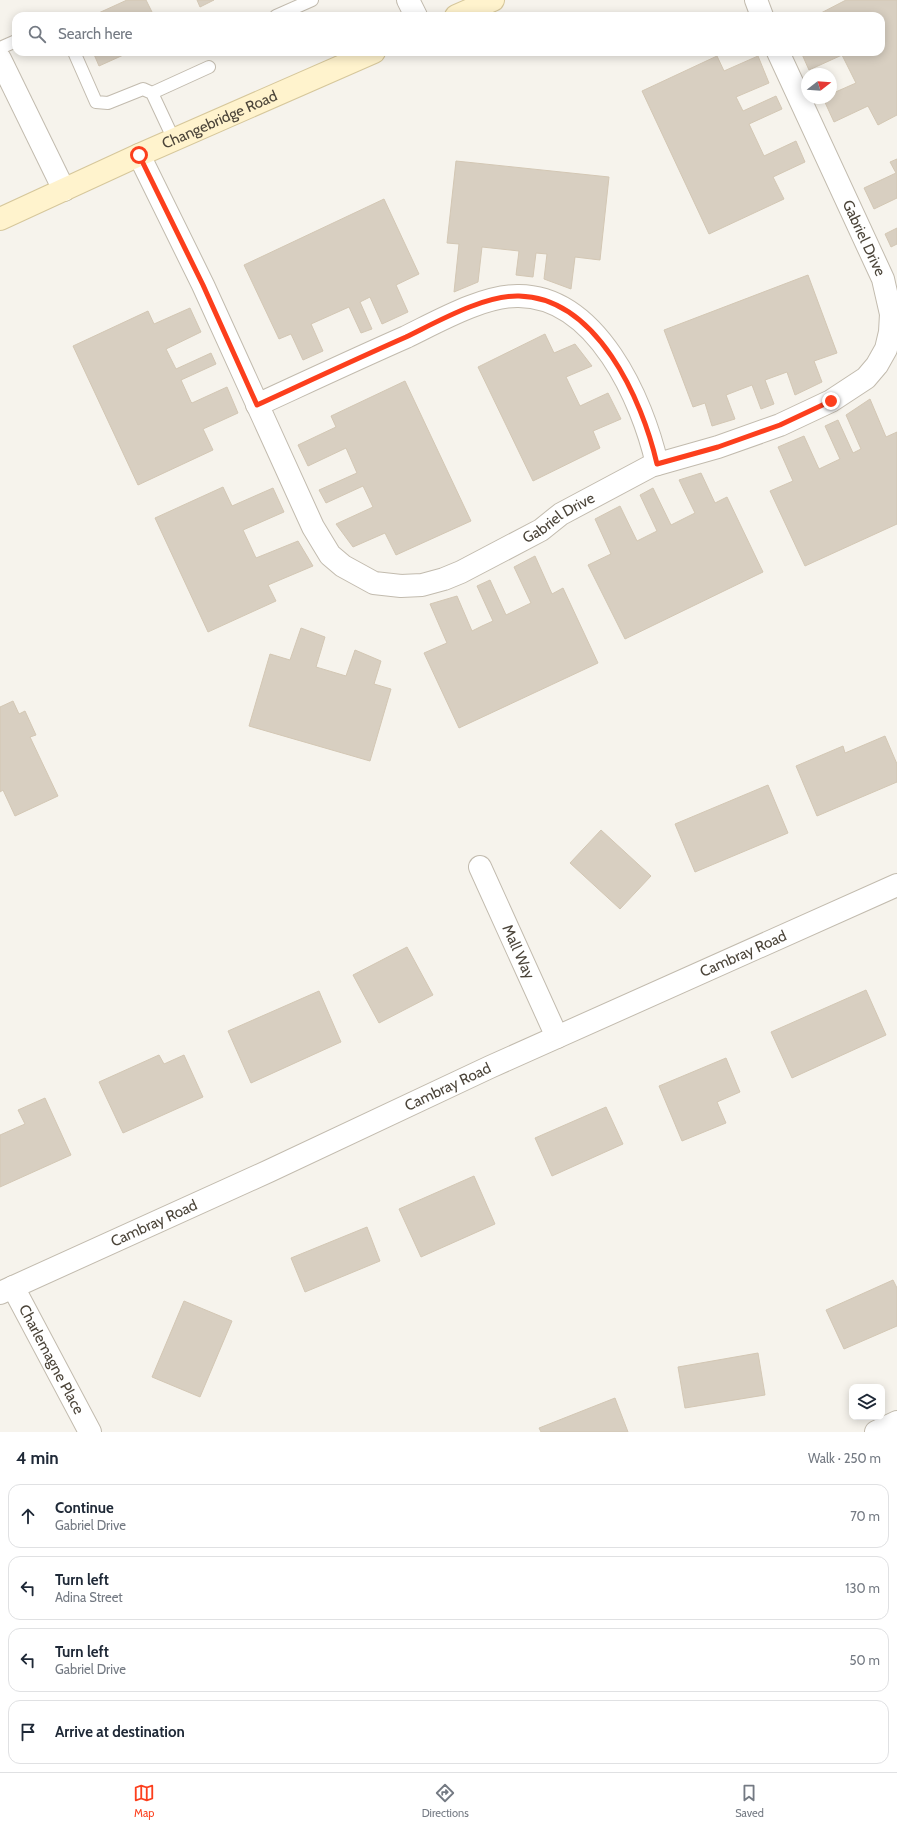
<!DOCTYPE html>
<html lang="en">
<head>
<meta charset="utf-8">
<style>
  body { margin:0; font-family:Cabin,sans-serif; background:#f2f2f3; color:#1f2937 }
  .controls { position:absolute; right:12px; bottom:12px; display:grid; overflow:hidden; border-radius:8px; box-shadow:0 2px 10px #0003 }
  .controls button { width:36px; height:36px; display:grid; place-items:center; padding:0; border:0; border-bottom:1px solid #e0e1e3; background:#fff; color:#1f2937; font:20px sans-serif }
  .compass { position:absolute; left:801px; top:68px; width:36px; height:36px; border-radius:50%; background:#fff; box-shadow:0 2px 10px #0003; rotate:73deg }
  .stop { position:absolute; width:12px; height:12px; margin:-9px; border:3px solid #fc3f1d; border-radius:50%; background:#fff }
  .stop.end { background:#fc3f1d; border-color:#fff; box-shadow:0 1px 4px #0008 }
  .list { margin:0; padding:0; list-style:none }
  h2 { display:flex; justify-content:space-between; align-items:center; height:52px; margin:0; padding:0 16px; font-size:17px }
  h2 small { font-size:13px; font-weight:400; color:#747a83 }
  .list li { display:grid; grid-template-columns:26px 1fr auto; gap:12px; align-items:center; box-sizing:border-box; height:64px; margin:0 8px 8px; padding:0 8px; border:1px solid #e0e1e3; border-radius:12px }
  .list b { display:block; font-size:15px; white-space:nowrap }
  .list p { margin:0; font-size:13px; white-space:nowrap; color:#747a83 }
  .list em { font-size:13px; font-style:normal; color:#747a83 }
  .icon { flex:none; width:22px; height:22px; fill:none; stroke:currentColor; stroke-width:2; stroke-linecap:round; stroke-linejoin:round }
  .map { position:relative; flex:none; width:897px; height:1432px; overflow:hidden }
  .search { position:absolute; background:#fff; box-shadow:0 2px 10px #0003; left:12px; right:12px; top:12px; height:44px; display:flex; align-items:center; gap:10px; box-sizing:border-box; padding:0 14px; border-radius:12px; color:#747a83; font-size:15px }
  .sheet { height:340px; background:#fff }
  nav { display:flex; justify-content:space-around; align-items:center; box-sizing:border-box; height:56px; border-top:1px solid #e0e1e3; background:#fff; font-size:11px; color:#747a83 }
  nav a { display:grid; justify-items:center; gap:2px }
  nav .on { color:#fc3f1d }
  .map>svg:first-child { display:block }
</style>
</head>
<body>
<div class="map">
<svg width="897" height="1432" viewBox="0 0 897 1432">
  <rect width="100%" height="100%" fill="#f6f3ec"/>
  <path fill="#d8cfc1" stroke="#d3c7b4" d="M127 0H146L154 16H92Z
    M197 0H214L200 7Z
    M846 0H897V115L878 125 868 106 834 122 823 98H831V94L856 83 842 55 809 70 801 52H881V16H823L821 13Z
    M93 52H130L99 66Z
    M717 56 724 71 758 56 769 83 736 97 743 111 776 96 782 109 749 124 764 156 796 141 805 162 773 177 784 199 709 234 642 91Z
    M897 159V198L874 209 864 188 896 173 890 162Z
    M456 161 609 177 600 260 575 257 571 289 544 279 547 254 536 253 533 277 516 275 519 251 482 247 478 282 454 292 459 244 447 243Z
    M384 199 419 274 396 285 408 312 382 324 370 297 360 302 372 329 361 333 349 307 311 324 323 351 303 360 291 334 279 339 244 265Z
    M897 228V244L891 247 885 234Z
    M808 275 837 353 814 361 822 382 795 395 787 372 765 380 774 404 761 409 752 385 726 395 735 419 712 426 705 403 693 407 664 330Z
    M190 308 201 332 166 349 176 369 211 353 216 364 181 380 191 402 192 403 227 387 238 413 203 429 213 450 138 485 73 346 148 311 154 324Z
    M545 334 554 353 575 344 592 366 566 377 580 406 608 393 621 419 593 431 600 448 533 481 478 367Z
    M405 381 471 521 396 555 385 533 353 547 336 524 373 507 363 486 326 503 319 490 357 473 346 448 308 466 298 445 336 427 331 416Z
    M870 399 886 437 897 432V524L805 566 770 491 793 481 778 447 804 436 819 469 840 459 825 426 838 420 853 453 861 449 846 415Z
    M701 473 715 503 727 497 763 572 625 639 588 565 611 554 595 519 620 506 637 541 657 531 640 495 653 488 671 525 695 513 679 480Z
    M223 487 232 506 273 488 284 512 243 530 256 558 298 541 313 566 268 585 276 601 208 632 155 518Z
    M535 556 552 594 563 588 598 663 459 728 424 653 447 643 430 604 457 596 472 631 482 626 493 621 477 586 490 580 506 615 531 603 514 567Z
    M301 628 325 637 316 667 346 676 355 650 381 661 374 684 391 689 370 761 249 726 270 654 290 660Z
    M13 701 19 714 25 711 36 735 30 737 58 796 15 816 3 790 0 792V707Z
    M885 736 897 764V782L817 816 796 766 843 746 845 753Z
    M768 785 788 833 695 872 675 824Z
    M601 830 651 876 620 909 570 863Z
    M407 947 433 995 379 1023 353 975Z
    M866 990 886 1035 792 1078 771 1032Z
    M319 991 341 1042 251 1083 228 1031Z
    M159 1055 164 1064 184 1055 203 1097 123 1133 99 1082Z
    M726 1058 740 1092 717 1102 726 1123 682 1141 659 1086Z
    M45 1098 71 1155 0 1187V1135L25 1124 18 1110Z
    M606 1107 623 1144 552 1176 535 1138Z
    M474 1176 495 1224 421 1257 399 1209Z
    M367 1227 380 1261 305 1292 291 1258Z
    M893 1280 897 1288V1326L844 1349 826 1310Z
    M184 1301 232 1321 200 1397 152 1377Z
    M758 1353 765 1395 685 1408 678 1367Z
    M615 1398 628 1432H541L539 1428Z"/>
  <g fill="none" stroke-linecap="round" stroke-linejoin="round">
    <g stroke="#c2bbae" stroke-width="14">
      <path id="service" d="M276 16 312 0
        M0 48 16 41
        M74 52 96 102 108 103 143 89 152 93 209 67
        M152 93 174 140"/>
    </g>
    <g stroke="#c2bbae" stroke-width="24">
      <g id="minor">
        <path d="M408 0 416 16"/>
        <path d="M756 0 762 16"/>
        <path d="M0 59 64 190"/>
        <path id="s1" d="M139 155 203 285 313 527 330 555 343 566 374 583 401 586 422 585 444 579 461 572 541 530 561 514 651 466 718 447 780 425 831 401 866 378 877 365 886 349 890 332 891 314 883 279 778 52"/>
        <path d="M257 405C307 382 356 359 406 337 437 322 484 295 519 296 597 297 642 399 657 464"/>
        <path id="s2" d="M480 867 557 1037"/>
        <path id="s3" d="M13 1287 90 1432"/>
        <path id="s4" d="M0 1293 269 1171 490 1067 897 885"/>
        <path d="M876 1432 897 1422"/>
      </g>
    </g>
    <g stroke="#d6c79b" stroke-width="24">
      <g id="secondary">
        <path d="M456 16 493 0"/>
        <path id="s5" d="M0 219 139 155 374 52"/>
      </g>
    </g>
    <use href="#service" stroke="#fff" stroke-width="12"/>
    <use href="#minor" stroke="#fff" stroke-width="22"/>
    <use href="#secondary" stroke="#fff3cd" stroke-width="22"/>
  </g>
  <g fill="none" stroke-linecap="round" stroke-linejoin="round">
    <path stroke="#fc3f1d" stroke-width="5" d="M139 155 203 285 257 405C307 382 356 359 406 337 437 322 484 295 519 296 597 298 642 399 657 464L718 447 780 425 831 401"/>
  </g>
  <g text-anchor="middle" stroke-width="3.5" stroke-linejoin="round" paint-order="stroke">
    <g font-size="15" fill="#4b4439" stroke="#fff">
      <text dy="5" stroke="none"><textPath href="#s5" startOffset="241">Changebridge Road</textPath></text>
      <text transform="translate(864 238) rotate(65)" y="5">Gabriel Drive</text>
      <text dy="5" stroke="none"><textPath href="#s1" startOffset="697">Gabriel Drive</textPath></text>
      <text dy="5" stroke="none"><textPath href="#s2" startOffset="93">Mall Way</textPath></text>
      <text dy="5" stroke="none"><textPath href="#s4" startOffset="817">Cambray Road</textPath></text>
      <text dy="5" stroke="none"><textPath href="#s4" startOffset="493">Cambray Road</textPath></text>
      <text dy="5" stroke="none"><textPath href="#s4" startOffset="169">Cambray Road</textPath></text>
      <text dy="5" stroke="none"><textPath href="#s3" startOffset="82">Charlemagne Place</textPath></text>
    </g>
  </g>
</svg>
<div class="controls">
<button><svg class="icon" aria-label="layers" viewBox="0 0 24 24"><path d="M12 4l9 5-9 5-9-5zM3 14l9 5 9-5"/></svg></button>
</div>
<svg class="compass" viewBox="-18 -18 36 36"><path d="M0-13l5 13h-10z" fill="#e53935"/><path d="M0 13l5-13h-10z" fill="#747a83"/></svg>
<div class="stop" style="left:139px;top:155px"></div>
<div class="stop end" style="left:831px;top:401px"></div>
<div class="search"><svg class="icon" aria-label="search" viewBox="0 0 24 24"><circle cx="10" cy="10" r="6"/><path d="M15 15l6 6"/></svg>Search here</div>
</div>
<section class="sheet">
<h2>4 min<small>Walk · 250 m</small></h2>
<ul class="list">
<li><svg class="icon" aria-label="ahead" viewBox="0 0 24 24"><path d="M12 20V5M6 11l6-6 6 6"/></svg><div><b>Continue</b><p>Gabriel Drive</p></div><em>70 m</em></li>
<li><svg class="icon" aria-label="left" viewBox="0 0 24 24"><path d="M17 20v-9H6M10 6l-5 5 5 5"/></svg><div><b>Turn left</b><p>Adina Street</p></div><em>130 m</em></li>
<li><svg class="icon" aria-label="left" viewBox="0 0 24 24"><path d="M17 20v-9H6M10 6l-5 5 5 5"/></svg><div><b>Turn left</b><p>Gabriel Drive</p></div><em>50 m</em></li>
<li><svg class="icon" aria-label="arrive" viewBox="0 0 24 24"><path d="M6 21V4h12l-3 4 3 4H6"/></svg><div><b>Arrive at destination</b></div></li>
</ul>
</section>
<nav>
<a class="on"><svg class="icon" aria-label="map" viewBox="0 0 24 24"><path d="M3 6l6-2 6 2 6-2v14l-6 2-6-2-6 2zM9 4v14M15 6v14"/></svg>Map</a>
<a><svg class="icon" aria-label="directions" viewBox="0 0 24 24"><path d="M12 3l9 9-9 9-9-9zM9 14v-3h6M13 9l2 2-2 2"/></svg>Directions</a>
<a><svg class="icon" aria-label="saved" viewBox="0 0 24 24"><path d="M7 4h10v16l-5-4-5 4z"/></svg>Saved</a>
</nav>
</body>
</html>
